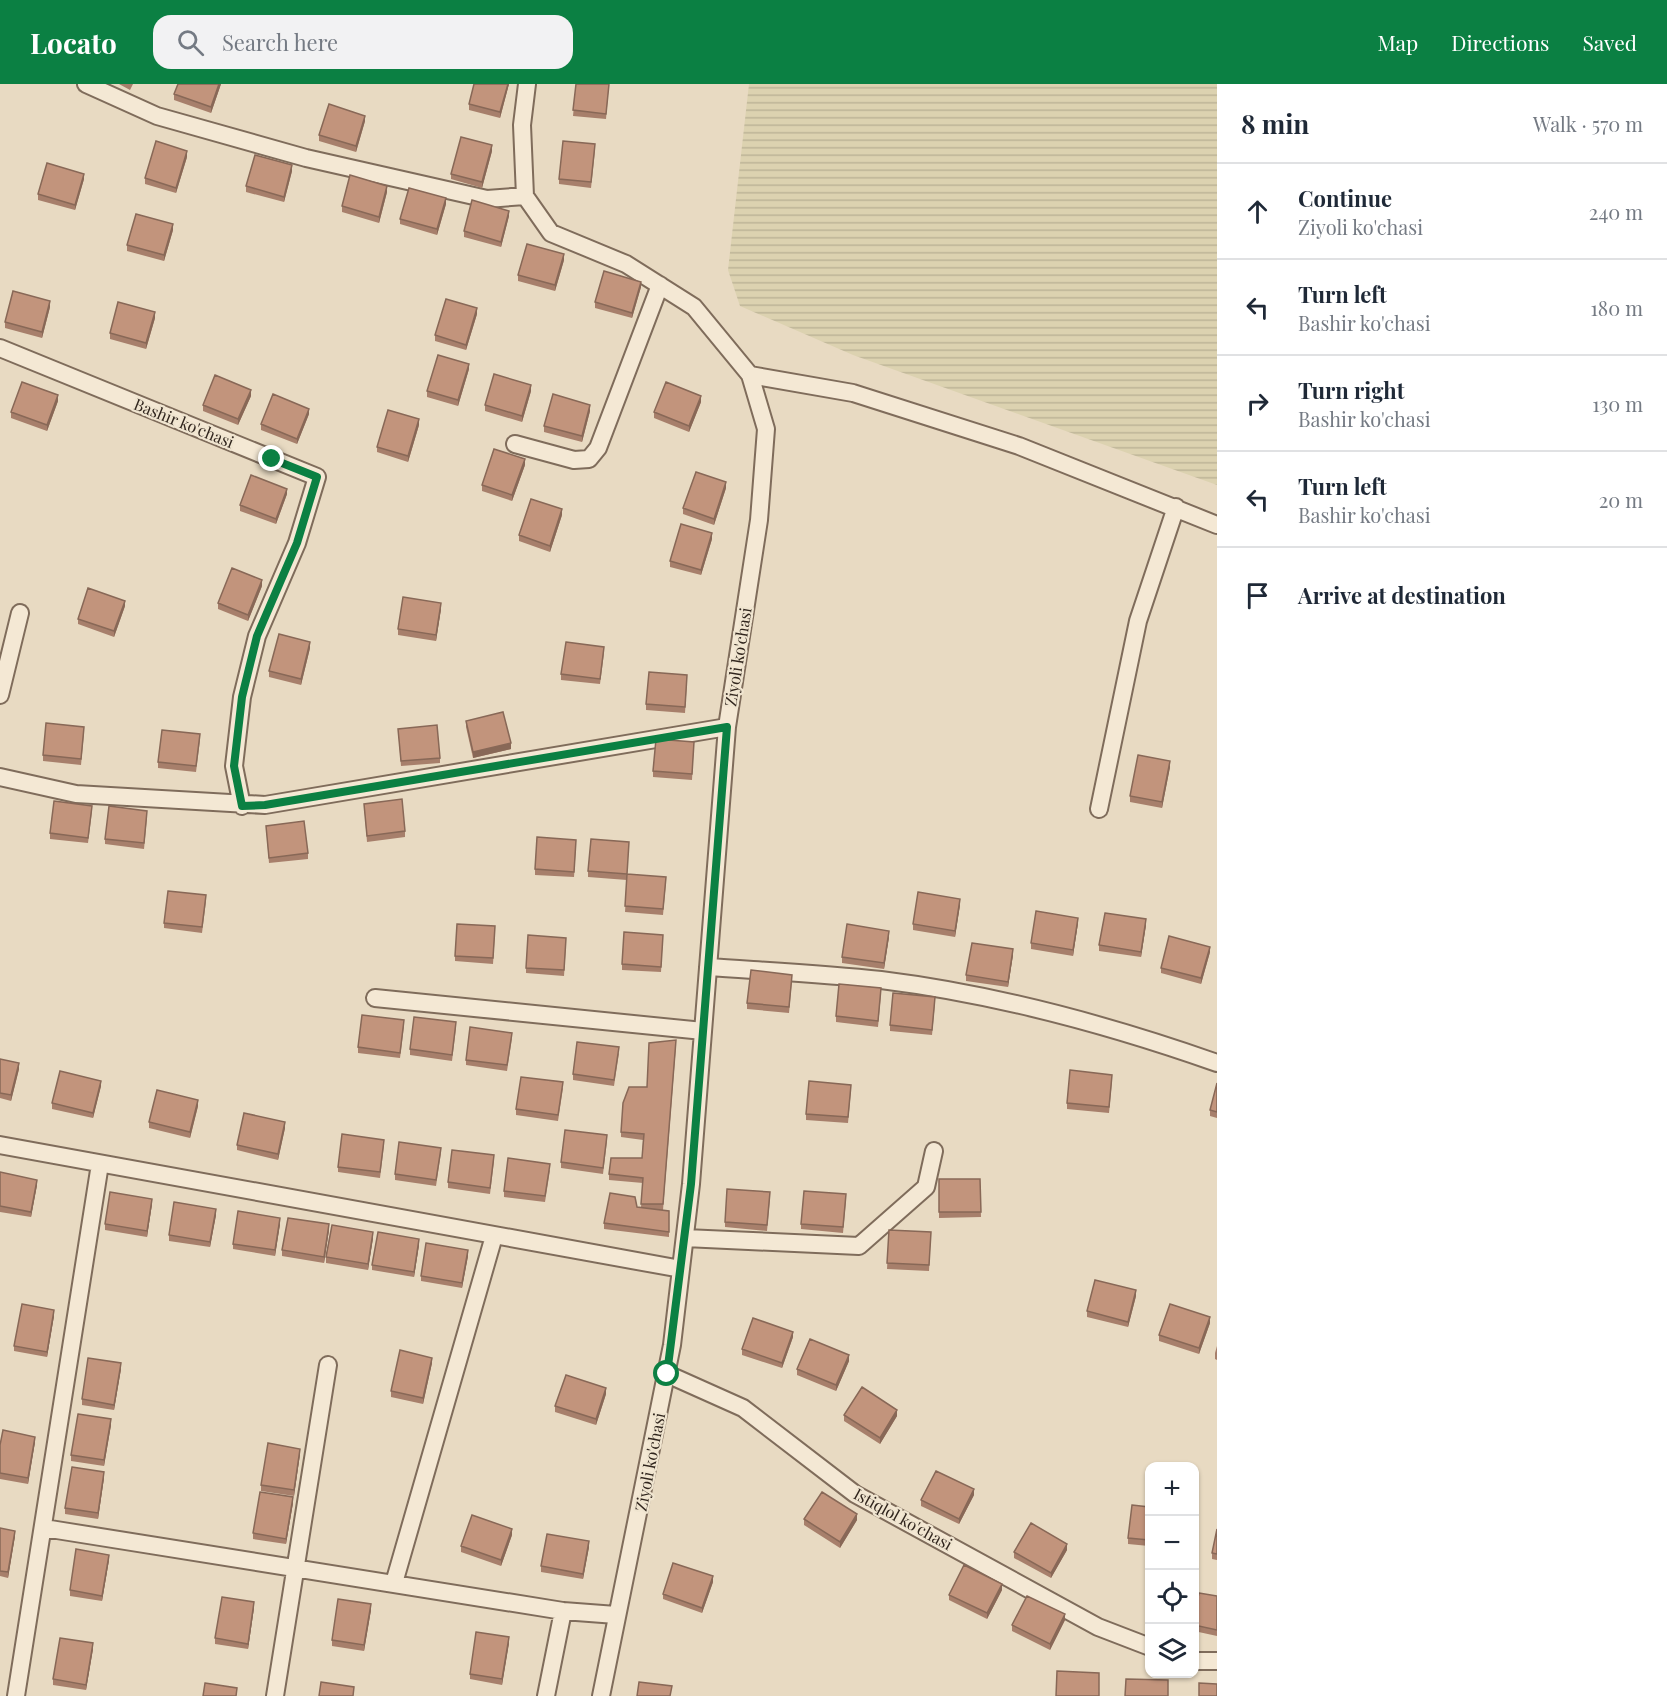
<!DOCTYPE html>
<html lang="en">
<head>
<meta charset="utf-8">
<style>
  body { margin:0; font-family:"Playfair Display",serif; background:#f2f2f3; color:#1f2937 }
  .controls { position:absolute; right:18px; bottom:18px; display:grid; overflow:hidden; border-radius:12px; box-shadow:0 2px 4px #0004 }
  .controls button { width:54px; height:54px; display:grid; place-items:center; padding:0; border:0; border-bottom:2px solid #e0e1e3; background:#fff; color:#1f2937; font:30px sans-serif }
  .stop { position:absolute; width:18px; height:18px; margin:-14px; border:4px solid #0b8043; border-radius:50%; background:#fff }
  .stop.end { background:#0b8043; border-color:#fff; box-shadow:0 2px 6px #0008 }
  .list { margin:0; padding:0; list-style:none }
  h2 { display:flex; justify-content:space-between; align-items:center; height:78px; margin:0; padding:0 24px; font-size:26px }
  h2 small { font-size:20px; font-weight:400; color:#747a83 }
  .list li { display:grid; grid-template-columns:39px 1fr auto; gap:18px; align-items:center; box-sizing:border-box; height:96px; padding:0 24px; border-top:2px solid #e0e1e3 }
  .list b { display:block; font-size:22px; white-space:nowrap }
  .list p { margin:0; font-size:20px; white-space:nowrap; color:#747a83 }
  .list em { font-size:20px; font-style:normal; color:#747a83 }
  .icon { flex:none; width:33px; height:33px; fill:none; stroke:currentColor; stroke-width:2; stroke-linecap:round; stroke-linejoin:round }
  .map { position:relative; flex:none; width:1217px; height:1612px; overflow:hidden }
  header { display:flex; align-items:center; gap:36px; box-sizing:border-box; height:84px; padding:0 30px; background:#0b8043; color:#fff }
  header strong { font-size:28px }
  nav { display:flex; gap:33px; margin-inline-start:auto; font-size:21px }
  .search { width:420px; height:54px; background:#f2f2f3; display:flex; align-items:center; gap:15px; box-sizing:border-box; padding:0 21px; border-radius:18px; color:#747a83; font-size:22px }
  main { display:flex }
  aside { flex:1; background:#fff }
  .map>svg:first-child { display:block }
</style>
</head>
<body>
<header>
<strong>Locato</strong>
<div class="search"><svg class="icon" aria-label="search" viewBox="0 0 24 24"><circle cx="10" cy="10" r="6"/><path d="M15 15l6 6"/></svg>Search here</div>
<nav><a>Map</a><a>Directions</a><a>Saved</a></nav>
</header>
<main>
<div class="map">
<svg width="1217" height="1612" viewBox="0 0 1217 1612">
  <defs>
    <pattern id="farmland-rules" width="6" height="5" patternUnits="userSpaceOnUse" patternTransform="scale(1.5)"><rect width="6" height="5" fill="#dcd2b0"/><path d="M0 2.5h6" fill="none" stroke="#bdb497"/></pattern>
  </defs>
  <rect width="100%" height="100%" fill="#e8dac2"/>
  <path fill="url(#farmland-rules)" d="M749 0H1217V401L853 271 740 222 728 186Z"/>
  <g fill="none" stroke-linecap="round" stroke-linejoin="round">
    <g stroke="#7f6c5b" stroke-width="20">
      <path id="minor" d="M86 0 157 32 306 74 487 115 525 112
        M525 112 551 149 626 180 694 223 750 291 766 345 759 436 727 643 691 1100 672 1261 601 1612
        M525 112 522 41 527 0
        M0 264 317 393 297 459 257 552 242 613 234 682 242 722
        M750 291 853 309 1019 362 1217 441
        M515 360 574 376 589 375 598 364 660 201
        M0 611 20 529
        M0 693 76 710 265 721 727 643
        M1099 725 1138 537 1176 423
        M708 883C765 887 823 890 881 896 994 910 1109 941 1217 979
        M375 914 703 947
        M0 1061 681 1185
        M685 1154 859 1162 926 1103 934 1067
        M667 1290 743 1324 855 1410 1098 1543 1150 1563
        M44 1444 563 1527 616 1531
        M394 1499 494 1152
        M1194 1577H1217
        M16 1612 100 1080
        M275 1612 328 1281
        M546 1612 563 1527"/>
    </g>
    <use href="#minor" stroke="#f4e8d4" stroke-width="16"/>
  </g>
  <path fill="#a77f6b" d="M119 0H133L130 6Z
    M178 0H221L211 29 174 16V10Z
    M474 0H509L500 34 469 26V20Z
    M576 0H609L606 35 573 32Z
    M365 37 356 68 319 57V51Z
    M595 66 591 104 559 100V95Z
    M492 67 482 104 451 95V90Z
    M187 73 176 109 145 100V94Z
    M292 87 284 118 246 108V102Z
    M84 95 75 126 38 116V110Z
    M387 108 379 139 342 128V122Z
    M446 120 437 151 400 140V135Z
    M509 132 501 163 464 153V147Z
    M173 146 164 177 127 167V161Z
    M564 176 555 207 518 197V191Z
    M641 203 632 234 595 224V218Z
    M50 223 42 254 5 244V238Z
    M477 230 466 266 435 257V251Z
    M155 234 146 265 110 255V249Z
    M469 285 458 322 427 313V307Z
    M531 307 522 338 485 327V321Z
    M251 312 238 341 203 327V321Z
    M58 317 47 347 11 334V328Z
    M701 318 689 348 654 334V328Z
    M590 327 582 358 544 348V342Z
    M309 330 297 360 261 346V340Z
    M419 341 408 378 377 368V363Z
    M525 381 512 417 482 407V401Z
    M726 404 714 441 683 430V424Z
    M287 410 276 440 240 427V421Z
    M562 431 550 468 519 457V451Z
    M712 455 701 491 670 483V477Z
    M262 502 248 537 218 525V519Z
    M125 522 114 553 78 540V535Z
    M441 525 436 557 398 551V545Z
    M310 564 301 601 269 593V587Z
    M604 569 600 600 561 596V590Z
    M687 597 685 629 646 626V620Z
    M466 637 511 665 473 674 466 643Z
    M398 645 440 674V679L401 682Z
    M84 649 81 681 43 677V671Z
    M200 656 196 688 158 684V678Z
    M694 658 692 696 653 693V687Z
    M1170 683 1162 724 1130 718V712Z
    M364 720 405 747V753L367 758Z
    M92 727 88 759 50 755V749Z
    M147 733 144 765 105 760V755Z
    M266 742 308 769V775L269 779Z
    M576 761 574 793 535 791V785Z
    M588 787 627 790 666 798 663 831 625 828 627 796 588 793Z
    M206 817 202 849 164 844V839Z
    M960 821 955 853 913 846V840Z
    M1078 839 1073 872 1031 865V859Z
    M1146 841 1141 873 1099 867V861Z
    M495 848 493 880 455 877V872Z
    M663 851 661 888 622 886V880Z
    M889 853 884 885 842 879V873Z
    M566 860 564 892 526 889V884Z
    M1210 868 1201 900 1161 889V884Z
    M1013 871 1008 903 966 897V891Z
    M792 896 789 929 747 925V919Z
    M881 910 878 943 836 938V932Z
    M935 919 932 951 890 947V941Z
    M404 942 400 974 358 969V963Z
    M456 944 452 977 410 971V965Z
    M512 954 507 987 466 981V976Z
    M676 962 663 1126 669 1127V1153L604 1145V1139L637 1123H641L643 1099 609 1096V1090L642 1074 643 1056 621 1053V1048L647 1003Z
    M619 969 614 1002 573 996V990Z
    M0 975 19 985 11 1017 0 1014Z
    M1112 997 1109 1029 1067 1025V1019Z
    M1217 999V1034L1210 1032V1026Z
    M101 1002 93 1034 52 1025V1019Z
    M563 1004 558 1037 516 1031V1025Z
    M851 1006 848 1039 806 1036V1030Z
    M198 1022 190 1054 149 1044V1038Z
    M285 1044 278 1076 237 1066V1061Z
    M607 1057 603 1090 561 1084V1078Z
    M384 1061 380 1094 338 1088V1083Z
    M441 1069 436 1102 395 1096V1090Z
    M494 1077 490 1110 448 1104V1098Z
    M550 1086 545 1118 504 1113V1107Z
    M0 1088 37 1101 31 1133 0 1128Z
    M939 1095H980L981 1133 939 1134Z
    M770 1114 767 1147 725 1143V1138Z
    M846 1116 843 1149 801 1145V1140Z
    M152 1120 147 1153 105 1146V1140Z
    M216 1131 210 1163 169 1157V1151Z
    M280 1140 275 1172 233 1165V1160Z
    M329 1146 324 1179 282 1172V1166Z
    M889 1146 931 1148 929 1187 887 1185Z
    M373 1154 368 1186 326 1179V1173Z
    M419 1161 414 1193 372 1186V1181Z
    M468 1172 462 1204 421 1197V1192Z
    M1136 1212 1128 1243 1087 1233V1227Z
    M54 1232 47 1273 14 1267V1262Z
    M1210 1239 1199 1270 1159 1257V1251Z
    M793 1253 782 1284 742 1271V1265Z
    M1217 1262V1276L1215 1275V1269Z
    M849 1277 836 1307 797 1291V1285Z
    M432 1279 423 1320 391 1313V1307Z
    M121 1285 114 1326 82 1321V1315Z
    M606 1310 596 1341 555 1328V1322Z
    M844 1331 897 1332 880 1360 844 1337Z
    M111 1341 104 1382 71 1377V1371Z
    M35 1358 28 1400 0 1395V1361Z
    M300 1370 294 1412 261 1407V1401Z
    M104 1394 98 1435 65 1430V1424Z
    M974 1411 959 1440 921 1422V1416Z
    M293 1419 286 1460 253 1455V1449Z
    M1149 1423V1462L1128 1460V1454Z
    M804 1435 857 1436 840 1464 804 1441Z
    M0 1444 15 1452 8 1494 0 1492Z
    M1217 1445V1476L1212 1475V1469Z
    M512 1451 501 1482 461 1468V1462Z
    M589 1463 583 1495 541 1488V1482Z
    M1067 1466 1051 1494 1014 1474V1468Z
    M109 1476 102 1517 70 1512V1506Z
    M713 1498 702 1529 663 1515V1510Z
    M1002 1506 987 1535 949 1516V1511Z
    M1217 1512V1552L1194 1547V1531Z
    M254 1524 248 1565 215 1560V1554Z
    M371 1526 364 1567 332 1562V1556Z
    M1065 1536 1050 1566 1012 1547V1541Z
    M509 1559 502 1601 470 1595V1590Z
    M93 1565 86 1606 53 1601V1595Z"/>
  <path fill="#886857" d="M219 0H221L211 29V23Z
    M508 0H509L500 34V28Z
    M365 32V37L356 68V62Z
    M492 61V67L482 104V98Z
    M187 67V73L176 109V104Z
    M292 81V87L284 118V113Z
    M84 90V95L75 126V121Z
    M387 102V108L379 139V133Z
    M446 114V120L437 151V145Z
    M509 127V132L501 163V158Z
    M173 140V146L164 177V171Z
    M564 170V176L555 207V201Z
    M641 198V203L632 234V229Z
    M50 217V223L42 254V248Z
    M477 224V230L466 266V261Z
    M155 228V234L146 265V259Z
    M469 280V285L458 322V316Z
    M531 301V307L522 338V332Z
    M251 306V312L238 341V335Z
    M58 311V317L47 347V341Z
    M701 312V318L689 348V342Z
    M590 321V327L582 358V352Z
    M309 325V330L297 360V355Z
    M419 335V341L408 378V372Z
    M525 375V381L512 417V411Z
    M726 398V404L714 441V435Z
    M287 405V410L276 440V435Z
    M562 425V431L550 468V462Z
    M712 449V455L701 491V486Z
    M262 496V502L248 537V531Z
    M125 517V522L114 553V547Z
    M441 519V525L436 557V551Z
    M310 558V564L301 601V595Z
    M511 659V665L473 674V668Z
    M1170 677V683L1162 724V718Z
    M960 815V821L955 853V847Z
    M1078 834V839L1073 872V866Z
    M1146 835V841L1141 873V868Z
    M889 847V853L884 885V879Z
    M1210 863V868L1201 900V894Z
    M1013 865V871L1008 903V898Z
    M19 979V985L11 1017V1011Z
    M101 997V1002L93 1034V1029Z
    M198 1016V1022L190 1054V1048Z
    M285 1038V1044L278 1076V1070Z
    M37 1096V1101L31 1133V1128Z
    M152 1115V1120L147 1153V1147Z
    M216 1125V1131L210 1163V1158Z
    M280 1134V1140L275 1172V1166Z
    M329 1140V1146L324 1179V1173Z
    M373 1148V1154L368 1186V1180Z
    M419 1155V1161L414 1193V1188Z
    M468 1166V1172L462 1204V1199Z
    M1136 1206V1212L1128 1243V1238Z
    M54 1226V1232L47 1273V1268Z
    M1210 1233V1239L1199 1270V1264Z
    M793 1248V1253L782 1284V1279Z
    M849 1271V1277L836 1307V1301Z
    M432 1274V1279L423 1320V1314Z
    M121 1279V1285L114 1326V1321Z
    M606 1304V1310L596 1341V1335Z
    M897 1326V1332L880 1360V1354Z
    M111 1335V1341L104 1382V1376Z
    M35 1353V1358L28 1400V1394Z
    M300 1365V1370L294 1412V1406Z
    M104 1388V1394L98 1435V1429Z
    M974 1405V1411L959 1440V1435Z
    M293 1413V1419L286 1460V1455Z
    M857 1430V1436L840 1464V1458Z
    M512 1445V1451L501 1482V1476Z
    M15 1447V1452L8 1494V1488Z
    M589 1457V1463L583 1495V1490Z
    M1067 1460V1466L1051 1494V1489Z
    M109 1471V1476L102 1517V1512Z
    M713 1492V1498L702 1529V1524Z
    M1002 1500V1506L987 1535V1529Z
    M254 1518V1524L248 1565V1560Z
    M371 1520V1526L364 1567V1561Z
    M1065 1530V1536L1050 1566V1560Z
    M509 1553V1559L502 1601V1595Z
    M93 1559V1565L86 1606V1601Z"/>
  <path fill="#c2947c" stroke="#886857" stroke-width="1.5" d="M178 0H219L211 23 174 10Z
    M474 0H508L500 28 469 20Z
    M576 0H609L606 30 573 26Z
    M329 20 365 32 356 62 319 51Z
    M461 53 492 61 482 98 451 90Z
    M156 57 187 67 176 104 145 94Z
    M563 57 595 60 591 98 559 95Z
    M255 71 292 81 284 113 246 102Z
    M47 79 84 90 75 121 38 110Z
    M350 91 387 102 379 133 342 122Z
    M409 104 446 114 437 145 400 135Z
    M472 116 509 127 501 158 464 147Z
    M136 130 173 140 164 171 127 161Z
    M527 160 564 170 555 201 518 191Z
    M604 187 641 198 632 229 595 218Z
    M13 207 50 217 42 248 5 238Z
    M446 215 477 224 466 261 435 251Z
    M118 218 155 228 146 259 110 249Z
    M438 271 469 280 458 316 427 307Z
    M494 290 531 301 522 332 485 321Z
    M215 291 251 306 238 335 203 321Z
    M22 298 58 311 47 341 11 328Z
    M666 298 701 312 689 342 654 328Z
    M273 310 309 325 297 355 261 340Z
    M553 310 590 321 582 352 544 342Z
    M388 326 419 335 408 372 377 363Z
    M494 365 525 375 512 411 482 401Z
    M696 388 726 398 714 435 683 424Z
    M251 391 287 405 276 435 240 421Z
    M531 415 562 425 550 462 519 451Z
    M681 440 712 449 701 486 670 477Z
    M232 484 262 496 248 531 218 519Z
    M88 504 125 517 114 547 78 535Z
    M403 513 441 519 436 551 398 545Z
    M279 550 310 558 301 595 269 587Z
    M566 558 604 563 600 595 561 590Z
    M649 588 687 591 685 623 646 620Z
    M503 628 511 659 473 668 466 637Z
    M46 639 84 643 81 675 43 671Z
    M437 641 440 674 401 677 398 645Z
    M162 646 200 650 196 682 158 678Z
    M656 655 694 658 692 690 653 687Z
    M1138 671 1170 677 1162 718 1130 712Z
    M402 715 405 747 367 752 364 720Z
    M54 717 92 722 88 754 50 749Z
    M109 722 147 727 144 759 105 755Z
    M304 737 308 769 269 774 266 742Z
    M537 753 576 756 574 788 535 785Z
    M591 755 629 758 627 790 588 787Z
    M627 790 666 793 663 825 625 822Z
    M168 807 206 811 202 843 164 839Z
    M918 808 960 815 955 847 913 840Z
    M1036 827 1078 834 1073 866 1031 859Z
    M1105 829 1146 835 1141 868 1099 861Z
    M457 840 495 842 493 874 455 872Z
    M847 840 889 847 884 879 842 873Z
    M624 848 663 851 661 883 622 880Z
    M528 851 566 854 564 886 526 884Z
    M1169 852 1210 863 1201 894 1161 884Z
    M972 859 1013 865 1008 898 966 891Z
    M751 886 792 891 789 923 747 919Z
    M839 900 881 904 878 937 836 932Z
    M893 909 935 913 932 946 890 941Z
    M362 931 404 936 400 969 358 963Z
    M414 933 456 938 452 971 410 965Z
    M470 943 512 949 507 981 466 976Z
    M676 956 663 1120H641L643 1094 609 1090 611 1074H642L644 1050 621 1048 623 1019 629 1003H647L649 959Z
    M577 958 619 963 614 996 573 990Z
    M0 975 19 979 11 1011 0 1009Z
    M1070 986 1112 991 1109 1023 1067 1019Z
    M60 987 101 997 93 1029 52 1019Z
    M521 993 563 998 558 1031 516 1025Z
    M809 997 851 1001 848 1033 806 1030Z
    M1217 999V1028L1210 1026Z
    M157 1006 198 1016 190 1048 149 1038Z
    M244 1029 285 1038 278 1070 237 1061Z
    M565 1046 607 1051 603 1084 561 1078Z
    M342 1050 384 1056 380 1088 338 1083Z
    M399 1058 441 1064 436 1096 395 1090Z
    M452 1066 494 1071 490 1104 448 1098Z
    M508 1074 550 1080 545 1112 504 1107Z
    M0 1088 37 1096 31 1128 0 1122Z
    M939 1095H980L981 1128H939Z
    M727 1105 770 1108 767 1141 725 1138Z
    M804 1107 846 1110 843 1143 801 1140Z
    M110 1108 152 1115 147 1147 105 1140Z
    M610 1109 635 1113 637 1123 669 1127V1148L604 1139Z
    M174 1118 216 1125 210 1158 169 1151Z
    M238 1127 280 1134 275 1166 233 1160Z
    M288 1134 329 1140 324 1173 282 1166Z
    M332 1141 373 1148 368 1180 326 1173Z
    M889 1146 931 1148 929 1181 887 1179Z
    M378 1148 419 1155 414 1188 372 1181Z
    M426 1159 468 1166 462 1199 421 1192Z
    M1095 1196 1136 1206 1128 1238 1087 1227Z
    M22 1220 54 1226 47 1268 14 1262Z
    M1170 1220 1210 1233 1199 1264 1159 1251Z
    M753 1234 793 1248 782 1279 742 1265Z
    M810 1255 849 1271 836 1301 797 1285Z
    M400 1266 432 1274 423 1314 391 1307Z
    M88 1274 121 1279 114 1321 82 1315Z
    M566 1291 606 1304 596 1335 555 1322Z
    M862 1303 897 1326 880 1354 844 1331Z
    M78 1330 111 1335 104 1376 71 1371Z
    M3 1346 35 1353 28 1394 0 1389V1361Z
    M268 1359 300 1365 294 1406 261 1401Z
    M72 1383 104 1388 98 1429 65 1424Z
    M936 1387 974 1405 959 1435 921 1416Z
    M260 1408 293 1413 286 1455 253 1449Z
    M822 1408 857 1430 840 1458 804 1435Z
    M1132 1421 1149 1423V1456L1128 1454Z
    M472 1431 512 1445 501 1476 461 1462Z
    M1031 1439 1067 1460 1051 1489 1014 1468Z
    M0 1444 15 1447 8 1488 0 1487Z
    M1217 1445V1470L1212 1469Z
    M547 1450 589 1457 583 1490 541 1482Z
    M76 1465 109 1471 102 1512 70 1506Z
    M673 1479 713 1492 702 1524 663 1510Z
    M964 1481 1002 1500 987 1529 949 1511Z
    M1199 1509 1217 1512V1546L1194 1541V1531Z
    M1027 1512 1065 1530 1050 1560 1012 1541Z
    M222 1513 254 1518 248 1560 215 1554Z
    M338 1515 371 1520 364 1561 332 1556Z
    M476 1548 509 1553 502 1595 470 1590Z
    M60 1554 93 1559 86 1601 53 1595Z
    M1057 1587 1099 1589V1612H1056Z
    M1126 1595 1168 1596V1612H1125Z
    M321 1598 354 1603 353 1612H319Z
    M639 1598 672 1602 670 1612H637Z
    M205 1599 237 1604 236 1612H203Z
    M1199 1599 1217 1600V1612H1199Z"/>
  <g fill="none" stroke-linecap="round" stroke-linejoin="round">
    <path stroke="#0b8043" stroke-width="8" d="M272 375 317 393 297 459 257 552 242 613 234 682 242 722 265 721 727 643 691 1100 667 1290"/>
  </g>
  <g text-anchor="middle" stroke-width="4.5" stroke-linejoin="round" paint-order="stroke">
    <g font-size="16" fill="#31261e" stroke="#f0e5d0">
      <text transform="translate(184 339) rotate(22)" y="6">Bashir ko'chasi</text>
      <text transform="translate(738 573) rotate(-81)" y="6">Ziyoli ko'chasi</text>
      <text transform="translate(650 1378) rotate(-79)" y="6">Ziyoli ko'chasi</text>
      <text transform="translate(903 1435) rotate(29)" y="6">Istiqlol ko'chasi</text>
    </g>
  </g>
</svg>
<div class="controls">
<button>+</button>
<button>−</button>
<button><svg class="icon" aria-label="locate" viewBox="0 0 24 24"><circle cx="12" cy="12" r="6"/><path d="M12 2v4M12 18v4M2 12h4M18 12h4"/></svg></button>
<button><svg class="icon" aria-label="layers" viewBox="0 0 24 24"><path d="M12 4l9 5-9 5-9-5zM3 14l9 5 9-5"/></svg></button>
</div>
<div class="stop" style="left:667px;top:1290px"></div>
<div class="stop end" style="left:272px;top:375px"></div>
</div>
<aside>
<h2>8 min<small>Walk · 570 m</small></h2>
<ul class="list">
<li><svg class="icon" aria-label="ahead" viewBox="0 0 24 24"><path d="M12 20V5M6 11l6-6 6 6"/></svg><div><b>Continue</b><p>Ziyoli ko'chasi</p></div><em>240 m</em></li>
<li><svg class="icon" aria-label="left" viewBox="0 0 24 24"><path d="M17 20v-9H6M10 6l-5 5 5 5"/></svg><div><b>Turn left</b><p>Bashir ko'chasi</p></div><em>180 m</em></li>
<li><svg class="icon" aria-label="right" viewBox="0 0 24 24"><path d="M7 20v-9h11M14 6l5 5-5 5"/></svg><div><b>Turn right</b><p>Bashir ko'chasi</p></div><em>130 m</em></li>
<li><svg class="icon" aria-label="left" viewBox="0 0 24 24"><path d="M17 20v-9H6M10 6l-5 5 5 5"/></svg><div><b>Turn left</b><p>Bashir ko'chasi</p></div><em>20 m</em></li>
<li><svg class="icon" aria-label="arrive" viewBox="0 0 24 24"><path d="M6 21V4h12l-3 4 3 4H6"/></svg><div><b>Arrive at destination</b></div></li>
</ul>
</aside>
</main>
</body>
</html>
